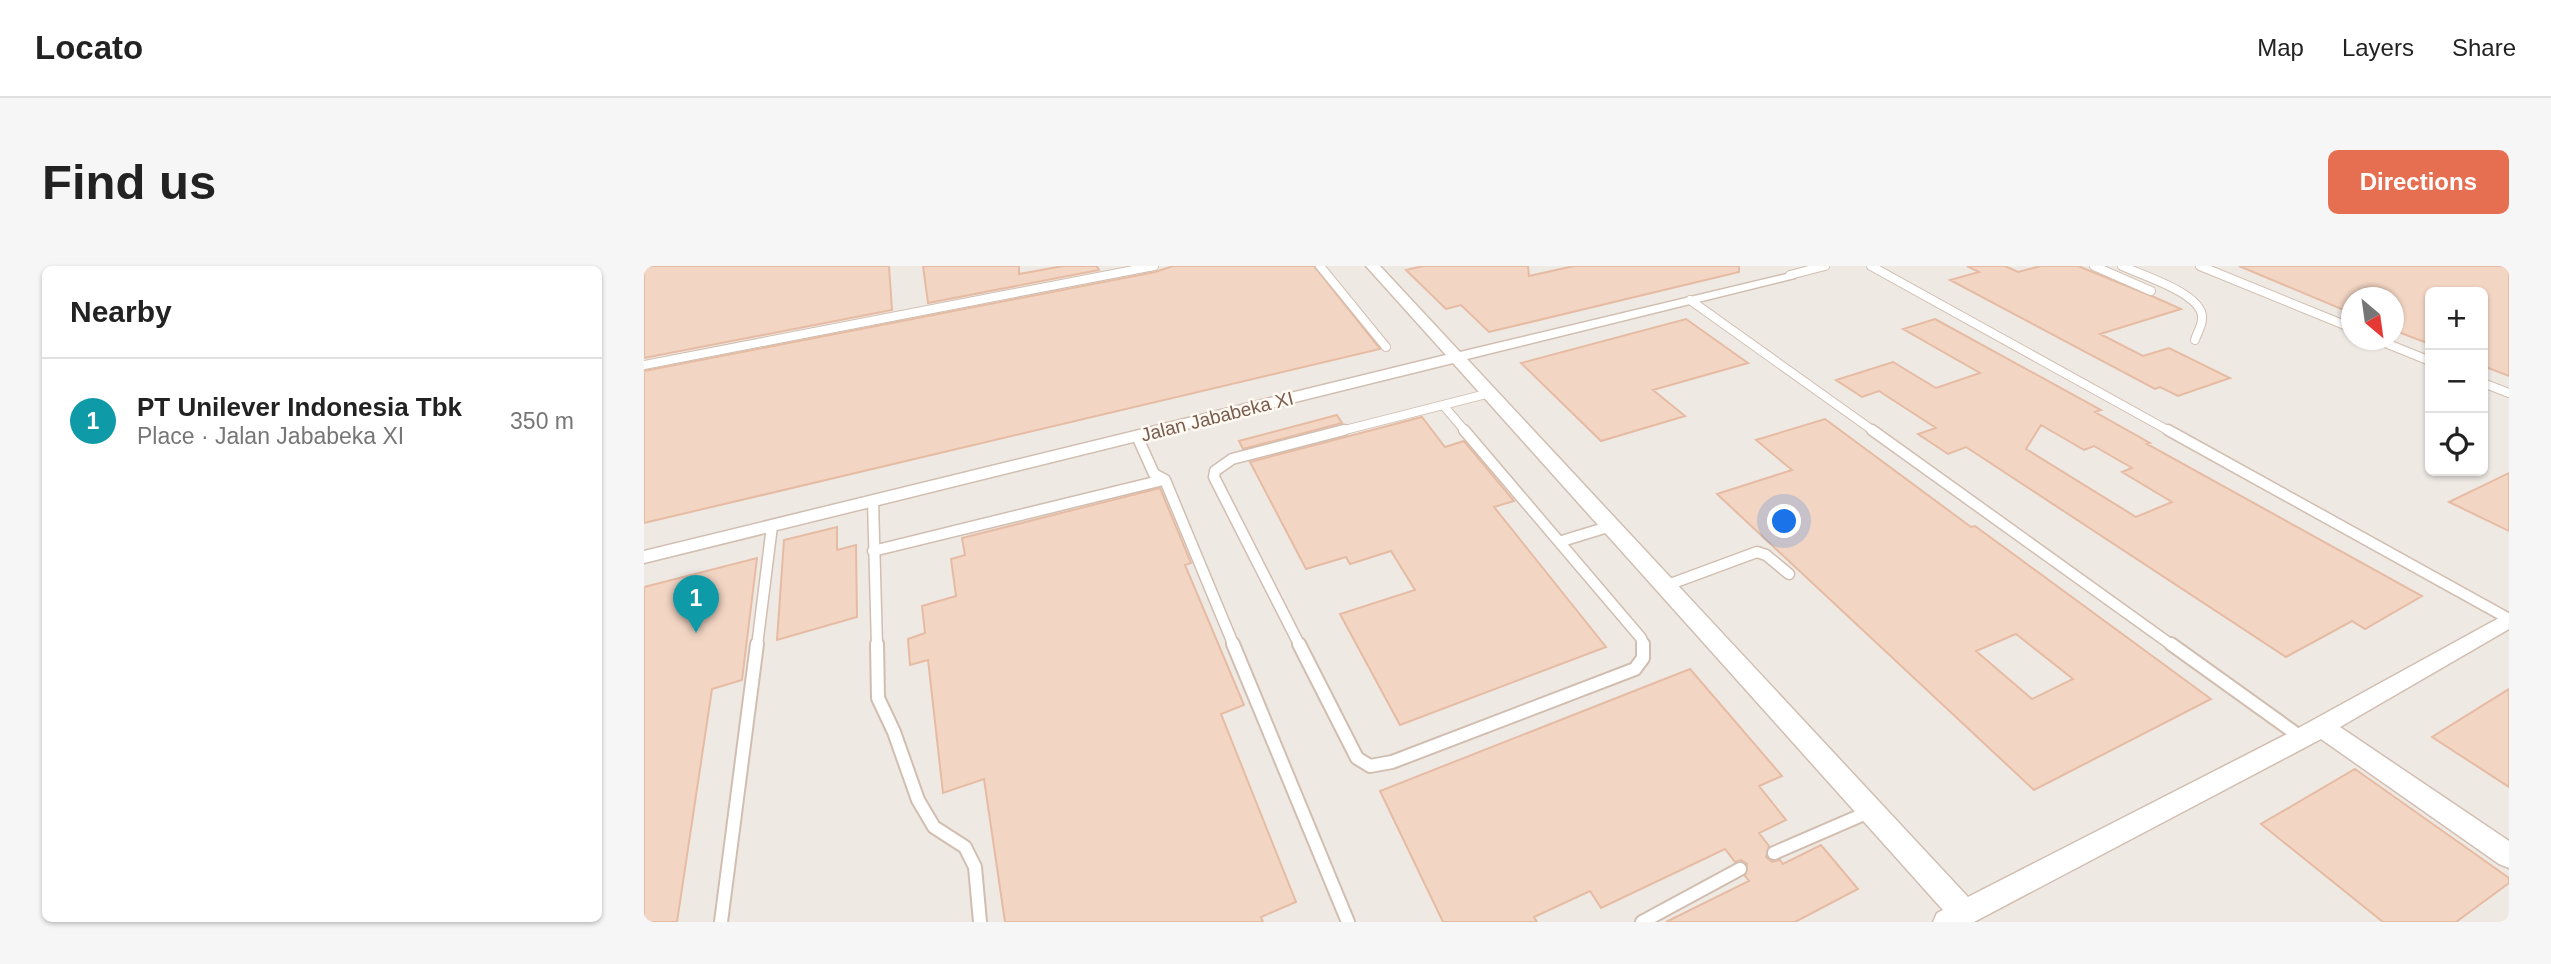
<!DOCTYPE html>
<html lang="en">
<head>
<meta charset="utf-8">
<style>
  body { margin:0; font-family:Arial,sans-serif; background:#f6f6f6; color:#222 }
  .controls { position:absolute; right:21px; top:21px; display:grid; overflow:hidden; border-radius:10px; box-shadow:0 2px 5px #0004 }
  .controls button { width:63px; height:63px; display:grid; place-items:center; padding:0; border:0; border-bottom:2px solid #e0e0e0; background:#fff; color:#222; font:35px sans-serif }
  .compass { position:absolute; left:1697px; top:21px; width:63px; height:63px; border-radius:50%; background:#fff; box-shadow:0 2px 5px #0004; rotate:151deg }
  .you { position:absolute; left:1141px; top:256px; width:24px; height:24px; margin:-18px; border:5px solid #fff; border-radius:50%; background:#1a73e8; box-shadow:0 0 0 10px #1a73e833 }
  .badge { display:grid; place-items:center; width:46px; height:46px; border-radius:50%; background:#e76f51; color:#fff; font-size:23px; font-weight:700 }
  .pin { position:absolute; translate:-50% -58px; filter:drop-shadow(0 2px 4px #0008) }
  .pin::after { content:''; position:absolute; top:37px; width:24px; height:21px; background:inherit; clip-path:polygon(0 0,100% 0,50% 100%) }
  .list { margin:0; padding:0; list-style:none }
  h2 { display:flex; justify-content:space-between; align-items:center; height:91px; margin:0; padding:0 28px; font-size:30px }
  h2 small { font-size:23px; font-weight:400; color:#767676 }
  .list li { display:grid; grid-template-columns:46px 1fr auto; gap:21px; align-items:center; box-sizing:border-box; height:126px; padding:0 28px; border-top:2px solid #e0e0e0 }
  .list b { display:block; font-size:26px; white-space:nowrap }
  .list p { margin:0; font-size:23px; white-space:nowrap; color:#767676 }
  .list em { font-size:23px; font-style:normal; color:#767676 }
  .icon { flex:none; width:38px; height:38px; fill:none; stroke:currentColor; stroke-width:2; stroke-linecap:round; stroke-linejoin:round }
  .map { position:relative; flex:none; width:1865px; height:656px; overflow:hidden; border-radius:10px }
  header { display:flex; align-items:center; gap:42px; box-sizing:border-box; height:98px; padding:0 35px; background:#fff; border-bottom:2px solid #e0e0e0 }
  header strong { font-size:33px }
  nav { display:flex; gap:38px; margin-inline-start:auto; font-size:24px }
  .intro { display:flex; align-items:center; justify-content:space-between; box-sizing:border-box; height:168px; padding:0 42px }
  h1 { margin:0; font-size:49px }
  .button { padding:18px 32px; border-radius:10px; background:#e76f51; color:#fff; font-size:24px; font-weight:700 }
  main { display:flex; gap:42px; padding:0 42px }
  aside { flex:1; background:#fff; border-radius:10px; box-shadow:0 2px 5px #0004 }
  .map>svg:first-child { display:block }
</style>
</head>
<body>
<header>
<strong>Locato</strong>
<nav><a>Map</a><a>Layers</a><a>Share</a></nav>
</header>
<div class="intro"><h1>Find us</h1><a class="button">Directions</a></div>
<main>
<aside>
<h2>Nearby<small></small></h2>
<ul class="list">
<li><span class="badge" style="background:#0f9aa8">1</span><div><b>PT Unilever Indonesia Tbk</b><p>Place · Jalan Jababeka XI</p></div><em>350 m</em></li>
</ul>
</aside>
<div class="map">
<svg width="1865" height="656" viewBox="0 0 1865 656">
  <rect width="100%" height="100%" fill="#fdf6ec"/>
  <path fill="#efe9e4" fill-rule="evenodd" d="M0 0H1865V656H0ZM1786 26H1839V205H1786ZM1708 32H1750V74H1708Z"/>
  <path fill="#f3d5c3" stroke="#e6bba3" stroke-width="2" fill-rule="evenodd" d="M0 0H245L248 44 0 92Z
    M279 0H375V8L419 0H453L455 4 284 37Z
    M529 0H670L736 83 0 257V105L511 6Z
    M779 0H884L885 10 930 0H1095V6L845 66 817 39 802 43 762 4Z
    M1323 0H1361L1374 6 1397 0H1434L1510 31 1537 43 1456 68 1499 90 1525 82 1586 112 1534 130 1516 121 1511 123 1306 14 1335 6Z
    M1595 0H1865V110L1839 100V26H1786V78L1749 64V32H1707V47Z
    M1042 53 1104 97 1009 124 1041 150 957 175 877 97Z
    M1291 53 1457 144 1451 146 1506 177 1503 178 1778 330 1721 363 1708 355 1642 391 1322 181 1304 188 1274 168 1292 162 1235 125 1218 131 1192 114 1249 96 1292 122 1336 107 1259 63ZM1397 159 1440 184 1450 180 1488 202 1478 206 1528 236 1492 251 1382 183Z
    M693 149 698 157 599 183 595 175Z
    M778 151 801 181 820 175 870 235 850 241 962 381 756 459 696 348 771 324 747 285 706 298 702 291 662 303 606 196Z
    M1181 153 1327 261 1331 260 1567 433 1390 524 1073 228 1148 204 1112 174ZM1372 368 1429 413 1388 433 1332 385Z
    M1865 207V265L1805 236Z
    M516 222 547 297 541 299 600 439 577 448 652 636 617 651 619 656H361L340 513 299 527 284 394 266 399 264 373 281 367 278 340 312 330 307 293 321 289 318 272Z
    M193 261V284L212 279 213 351 133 374 140 274Z
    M113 292 98 414 68 423 33 656H0V321Z
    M1046 403 1138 510 1115 520 1142 554 1115 567 1125 580 1122 591 1128 596 1136 594 1139 598 1177 579 1214 623 1151 656H1022L1105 615 1101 610 1103 598 1097 594 1091 596 1081 583 957 642 946 625 890 651 893 656H799L736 525Z
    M1865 423V521L1788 471Z
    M1711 503 1865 612V617L1812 656H1739L1617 558Z"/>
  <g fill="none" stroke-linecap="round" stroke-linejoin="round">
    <g stroke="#d1beb0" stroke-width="10">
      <path id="service-far2" d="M676 0 742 81
        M1227 0 1527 166
        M1450 0 1507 25
        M1478 0C1497 9 1561 28 1558 53 1558 60 1553 67 1551 74
        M1556 0 1708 62
        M1146 9 1181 0
        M1046 34 1231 166
        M1734 74 1786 95
        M0 99 510 0
        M1839 117 1865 127
        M799 139 822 166
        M799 139 846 127
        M693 166 799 139"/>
    </g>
    <g stroke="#d1beb0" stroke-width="13">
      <path id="service-far1" d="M820 164 997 372 1000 380
        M1228 164 1529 380
        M1524 164 1865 353
        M493 170 510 208 521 214 590 380
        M229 235 233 380
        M918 275 967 260
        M229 285 519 214
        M1021 320 1113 286 1122 289 1145 308
        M113 380 128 260
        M656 380 570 211 571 205 588 193 700 164"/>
    </g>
    <g stroke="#d1beb0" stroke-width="16">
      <path id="service" d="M233 378 234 432 250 466 274 534 290 561 321 581 331 601 336 656
        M589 378 704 656
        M655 378 713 492 726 500 748 496 991 403 999 392V378
        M1527 378 1658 472
        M1130 587 1227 545
        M77 656 113 378
        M998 656 1096 603"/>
    </g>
    <g stroke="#d1beb0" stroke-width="3">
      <path id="minor" d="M722 0H736L816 86 1151 6V12L823 93 1324 631 1649 465 1864 347 1865 363 1696 461 1865 575V602L1855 598 1677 473 1330 656H1289L1293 647 1299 644 809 97 0 297V285L802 89Z"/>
    </g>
    <use href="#service-far2" stroke="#fff" stroke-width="8"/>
    <use href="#service-far1" stroke="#fff" stroke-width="10"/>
    <use href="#service" stroke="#fff" stroke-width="12"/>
    <use href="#minor" fill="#fff" fill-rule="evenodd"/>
  </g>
  <g text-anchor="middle" stroke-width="5" stroke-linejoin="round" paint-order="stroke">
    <g font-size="19" fill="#7a5c4d" stroke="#fffaf3">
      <text transform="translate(573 150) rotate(-14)" y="7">Jalan Jababeka XI</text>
    </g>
  </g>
</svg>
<div class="controls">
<button>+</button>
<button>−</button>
<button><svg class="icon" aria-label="locate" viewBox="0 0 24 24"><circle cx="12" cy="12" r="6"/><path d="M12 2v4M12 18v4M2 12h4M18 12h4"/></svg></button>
</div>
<svg class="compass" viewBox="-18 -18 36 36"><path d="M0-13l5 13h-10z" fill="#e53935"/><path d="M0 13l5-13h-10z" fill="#767676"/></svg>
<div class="you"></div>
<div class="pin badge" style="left:52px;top:367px;background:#0f9aa8">1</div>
</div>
</main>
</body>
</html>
